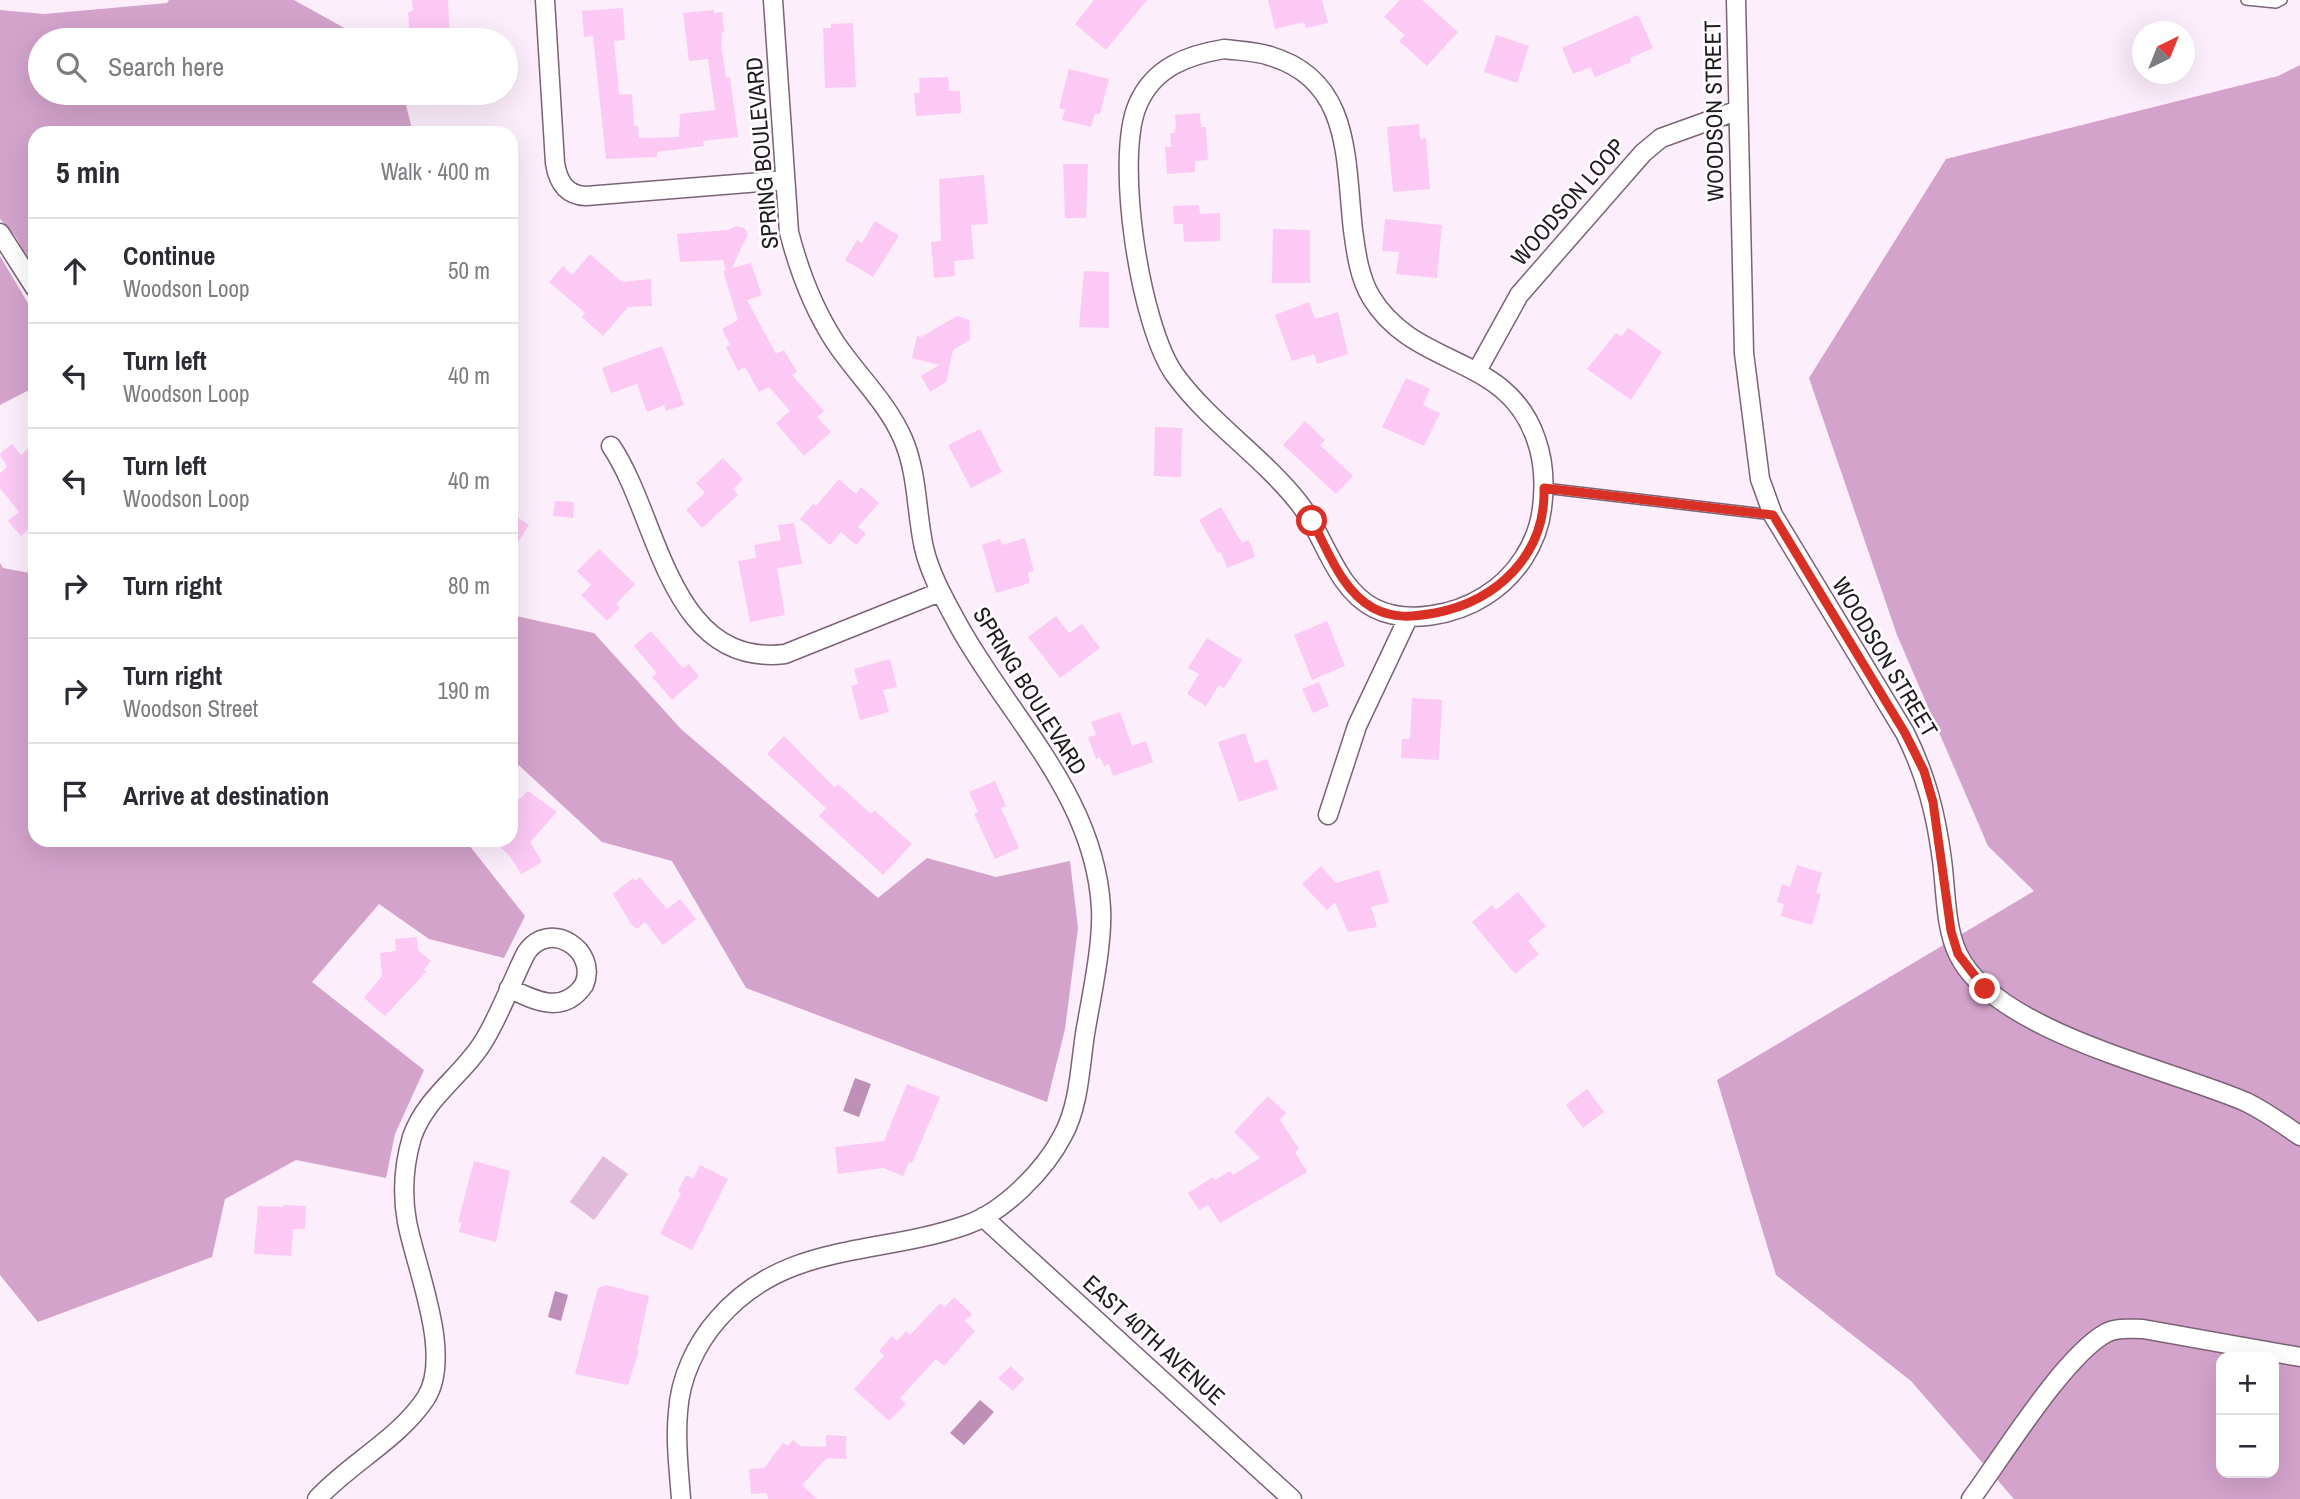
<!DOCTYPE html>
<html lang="en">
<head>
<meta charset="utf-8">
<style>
  body { margin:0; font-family:"Archivo Narrow",sans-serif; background:#f2f2f3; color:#2b2b33 }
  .controls { position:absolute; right:21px; bottom:21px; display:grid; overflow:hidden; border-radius:14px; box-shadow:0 7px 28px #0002 }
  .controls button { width:63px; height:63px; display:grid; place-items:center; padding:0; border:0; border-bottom:2px solid #e1e1e2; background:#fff; color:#2b2b33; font:35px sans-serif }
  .compass { position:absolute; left:2132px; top:21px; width:63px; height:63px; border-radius:50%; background:#fff; box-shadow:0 7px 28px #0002; rotate:43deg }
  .stop { position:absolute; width:21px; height:21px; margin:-16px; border:5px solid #d93025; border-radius:50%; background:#fff }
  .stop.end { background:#d93025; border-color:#fff; box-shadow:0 2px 7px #0008 }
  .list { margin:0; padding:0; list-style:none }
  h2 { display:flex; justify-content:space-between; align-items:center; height:91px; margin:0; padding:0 28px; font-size:30px }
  h2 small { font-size:23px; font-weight:400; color:#7c7c81 }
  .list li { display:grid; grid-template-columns:46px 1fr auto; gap:21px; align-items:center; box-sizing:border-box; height:105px; padding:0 28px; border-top:2px solid #e1e1e2 }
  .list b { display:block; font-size:26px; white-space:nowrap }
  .list p { margin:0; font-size:23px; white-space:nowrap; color:#7c7c81 }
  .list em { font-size:23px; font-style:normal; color:#7c7c81 }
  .icon { flex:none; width:38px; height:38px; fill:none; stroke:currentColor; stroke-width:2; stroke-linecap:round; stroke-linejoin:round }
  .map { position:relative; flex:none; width:2300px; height:1499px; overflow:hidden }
  .search { position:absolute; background:#fff; box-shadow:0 7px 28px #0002; left:28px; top:28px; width:490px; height:77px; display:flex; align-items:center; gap:18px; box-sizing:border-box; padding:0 24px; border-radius:38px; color:#7c7c81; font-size:26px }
  .panel { position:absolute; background:#fff; box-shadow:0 7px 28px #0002; left:28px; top:126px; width:490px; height:721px; border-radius:21px }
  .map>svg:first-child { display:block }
</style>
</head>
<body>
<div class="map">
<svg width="2300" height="1499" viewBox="0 0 2300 1499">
  <rect width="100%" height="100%" fill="#fdeefb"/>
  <path fill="#e1bbdb" d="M603 1156 628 1174 594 1220 570 1202Z"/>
  <path fill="#d3a3cc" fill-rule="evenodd" d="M169 0H294L366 40H40V93H403L413 133H35V272L16 237 0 219V10L44 14 167 3Z
    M2300 65V1499H2014L1911 1381 1776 1275 1717 1080 2034 891 1988 846 1897 635 1809 378 1946 159 2278 76ZM2221 1357H2274V1473H2221Z
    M0 256 35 315V387L0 405Z
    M0 563 3 568 35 574V840H465L525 916 504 958 429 939 379 904 312 982 424 1070 395 1134 386 1178 296 1160 225 1199 212 1257 38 1322 0 1275Z
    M511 615 594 633 681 729 878 898 927 858 996 877 1070 861 1078 928 1065 1029 1047 1102 746 988 672 861 602 842 511 758Z"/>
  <path fill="#be8fb7" d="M855 1078 871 1084 859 1117 843 1111Z
    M555 1291 568 1295 561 1321 548 1317Z
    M980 1400 994 1412 964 1445 950 1433Z"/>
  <path fill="#fbc9f4" d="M412 0H448L450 40H410L408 13 413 10Z
    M1094 0H1147L1106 50 1075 24Z
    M1268 0H1322L1328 23 1306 28 1304 22 1275 29Z
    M1400 0H1422L1458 32 1427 66 1399 41 1405 35 1384 17Z
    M623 8 625 40 614 41 619 95 632 94 634 126H638L639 138 679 137 680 114 715 110 708 59 689 61 683 13 714 10V13L722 12 724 32H722L721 44 726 78 730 77 738 137 703 141 704 146 657 152V157L606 159 593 36 584 37 582 11Z
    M1638 15 1653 48 1630 58 1631 62 1595 77 1591 67 1573 74 1562 48Z
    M853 23 856 87 825 88 823 28H831V24Z
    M1496 35 1529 46 1517 83 1484 72Z
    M1069 69 1109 79 1100 114 1095 113 1091 127 1062 120 1065 110 1059 108Z
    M948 77 949 91H960L961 113 916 116 914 93H920L919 78Z
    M1200 113 1201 127H1206L1208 160 1195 161V172L1167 174 1165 147H1171L1170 133H1174L1176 127 1175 115Z
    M1419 124 1420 139 1426 138 1430 189 1393 192 1387 127Z
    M1063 164H1088L1086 218H1065Z
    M984 175 988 224 971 225 974 259 954 261 955 276 934 278 931 242 941 241 939 179Z
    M1199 205 1200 214 1220 213V241L1184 242 1183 224H1174L1173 206Z
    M1385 219 1442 225 1437 278 1396 274 1399 252 1382 251Z
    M875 221 899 236 873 277 845 260 857 240 862 243Z
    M736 226 744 228 748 234 732 268 751 263 762 295 747 300 776 354 784 350 797 372 792 375 824 411 817 417 831 432 804 456 776 423 790 411 769 387 759 392 745 367 738 371 726 347 730 345 722 329 738 320 723 271 726 270 723 260 680 262 677 234 728 230Z
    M1273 229 1310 230V283H1272Z
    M590 254 622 282 651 279 652 306 628 307 603 336 582 317 585 313 549 282 563 266 572 275Z
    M1084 271 1109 272V328L1079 327Z
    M1309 302 1315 319 1338 312 1348 354 1317 364 1314 354 1292 361 1275 315Z
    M957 316 969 320 970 340 953 350 946 382 930 392 921 376 939 365 912 358 917 336 921 337Z
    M1628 328 1662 352 1631 400 1587 369 1616 333 1621 337Z
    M662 346 684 405 666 411 664 405 647 412 637 384 611 393 602 368Z
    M1406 378 1430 389 1423 405 1440 413 1424 446 1382 427Z
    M1305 421 1325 440 1320 445 1353 476 1336 494 1283 445Z
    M1155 427 1182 428 1181 477 1154 476Z
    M980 429 1002 472 971 488 948 445Z
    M12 444 21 455 28 449 35 458V530L32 526 21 536 8 521 19 512 0 488V473L7 467 0 454Z
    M723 458 743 479 733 489 738 495 702 528 686 510 705 493 696 483Z
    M839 479 856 494 861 487 879 503 858 527 866 534 856 545 841 532 830 545 800 519 813 504 816 506Z
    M555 501 574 502 573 518 553 516Z
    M1221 507 1242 543 1249 540 1255 557 1227 568 1221 552 1218 553 1199 520Z
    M511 513 529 525 511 553Z
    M794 523 802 564 777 568 785 615 750 622 738 561 756 558 754 545 781 540 778 525Z
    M1025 538 1034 571 1028 573 1030 583 996 593 982 545 1000 539 1002 545Z
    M599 549 635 584 616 604 620 608 607 621 581 595 591 585 577 571Z
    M1056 616 1069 633 1082 624 1100 648 1060 678 1028 637Z
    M1327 621 1345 666 1312 680 1294 635Z
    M651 631 683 668 689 664 699 676 672 700 652 677 657 673 634 646Z
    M1207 638 1242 660 1224 688 1219 685 1206 706 1187 694 1199 674 1188 668Z
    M890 659 897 687 883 690 889 712 860 720 851 686 858 684 854 669Z
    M1319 682 1329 706 1313 713 1302 689Z
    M1412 698 1442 700 1439 760 1401 758 1402 739H1410Z
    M1120 712 1132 746 1146 741 1153 762 1113 776 1109 764 1104 766 1100 757 1096 759 1088 737 1096 735 1091 722Z
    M1245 733 1255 763 1267 759 1278 789 1239 802 1218 742Z
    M784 736 835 788 838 784 871 814 874 810 912 844 883 875 819 816 826 808 767 754Z
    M995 781 1006 806 1001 808 1019 848 995 859 974 814 978 812 969 792Z
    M528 791 557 812 530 842 542 862 521 874 509 855 499 846 504 840H511V800L520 799Z
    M1797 865 1822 873 1816 893 1821 894 1812 925 1781 916 1784 904 1777 902 1782 884 1790 887Z
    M1321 866 1336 883 1379 870 1389 902 1371 907 1377 927 1348 932 1335 902 1327 910 1302 884Z
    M640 877 667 909 680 899 696 919 663 945 645 922 637 929 631 924 613 894 633 878 635 881Z
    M1518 892 1546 926 1528 941 1539 954 1515 974 1472 922 1492 905 1496 910Z
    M417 937 418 950 431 961 424 970 426 972 385 1016 364 998 382 976 380 953 396 951 395 939Z
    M907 1084 940 1097 912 1163 909 1162 903 1176 883 1168 838 1174 835 1147 884 1141Z
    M1587 1089 1604 1112 1583 1128 1566 1105Z
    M1268 1096 1286 1113 1280 1120 1299 1149 1295 1152 1307 1172 1220 1223 1208 1205 1199 1210 1188 1193 1213 1177 1215 1180 1230 1171 1233 1175 1260 1158 1234 1132Z
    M474 1161 510 1171 496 1242 459 1232 462 1223 458 1222Z
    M700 1165 728 1179 692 1250 660 1234 681 1193 678 1191 686 1175 693 1179Z
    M283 1205 306 1206 305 1229H293L291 1256 254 1254 258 1206 283 1207Z
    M606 1285 649 1296 637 1351H639L628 1385 575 1374 598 1288Z
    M954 1297 972 1314 965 1321 975 1331 944 1366 936 1359 900 1398 906 1404 889 1421 854 1389 884 1356 879 1351 892 1336 897 1341 906 1331 910 1335 940 1303 944 1308Z
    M1011 1366 1024 1379 1013 1391 998 1378Z
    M826 1435 846 1436V1459L827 1458 802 1485 817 1499H768L767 1493 751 1494 749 1469 764 1468 783 1443 788 1446 793 1440 801 1446 826 1447Z"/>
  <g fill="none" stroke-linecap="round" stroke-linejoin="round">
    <g stroke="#7a6376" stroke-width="12">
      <path id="lane" d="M2246 0 2276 3 2282 0
        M1544 488 1773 515"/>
    </g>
    <g stroke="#7a6376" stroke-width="21">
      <path id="street" d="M545 0 555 163C558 182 566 195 586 196L785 180
        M1736 0 1744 353 1760 479 1773 515 1905 733C1926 775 1936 814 1942 860 1946 890 1945 927 1958 954 1995 1032 2170 1069 2246 1102 2265 1111 2283 1124 2300 1136
        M1224 49C1239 51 1256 51 1270 56 1352 80 1345 160 1353 230 1356 252 1359 277 1371 297 1415 370 1507 353 1536 439 1544 461 1545 484 1542 508 1538 543 1516 577 1485 596 1455 615 1407 625 1374 608 1335 588 1325 536 1299 503 1262 456 1210 423 1175 375 1140 327 1114 157 1138 104 1154 67 1188 55 1224 49Z
        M0 233 35 288
        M1477 371 1519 295 1643 153 1661 138 1736 111
        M611 446C659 516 668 668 785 654L940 592
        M1328 815 1357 726 1408 618
        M983 1217 1292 1499
        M317 1499C350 1463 399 1439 426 1398 453 1355 416 1269 407 1222 402 1194 404 1164 412 1137 426 1096 464 1075 485 1039 501 1012 512 981 526 953 549 918 599 950 584 985 563 1015 535 1001 509 988
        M681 1499C679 1470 675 1441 678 1412 680 1378 696 1344 718 1319 785 1241 878 1256 966 1225 1004 1212 1045 1170 1063 1135 1079 1106 1080 1067 1085 1034 1091 998 1103 944 1101 908 1095 797 1011 719 960 628 946 602 931 577 924 548 916 512 918 474 903 439 887 402 857 375 835 342 813 308 799 271 789 232L773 0
        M1971 1499C2002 1457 2064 1356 2106 1333 2117 1327 2131 1329 2143 1329L2300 1357"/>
    </g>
    <use href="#lane" stroke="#fff" stroke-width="9"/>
    <use href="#street" stroke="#fff" stroke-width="18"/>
  </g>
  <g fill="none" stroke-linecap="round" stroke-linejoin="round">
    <path stroke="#d93025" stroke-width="9" d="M1312 521C1328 550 1341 590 1373 608 1394 619 1412 617 1435 613 1497 601 1546 555 1544 488L1773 515 1905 733 1924 771 1933 802 1951 931 1958 954 1985 989"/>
  </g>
  <g text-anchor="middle" stroke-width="5" stroke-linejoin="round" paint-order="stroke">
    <g font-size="23" fill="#231a21" stroke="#fff">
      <text transform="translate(1714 111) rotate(-91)" y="8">WOODSON STREET</text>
      <text transform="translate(762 153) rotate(-95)" y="8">SPRING BOULEVARD</text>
      <text transform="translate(1568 202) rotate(-49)" y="8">WOODSON LOOP</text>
      <text transform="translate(1885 657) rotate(59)" y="8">WOODSON STREET</text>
      <text transform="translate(1030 691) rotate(58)" y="8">SPRING BOULEVARD</text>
      <text transform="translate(1154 1340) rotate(42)" y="8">EAST 40TH AVENUE</text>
    </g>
  </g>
</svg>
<div class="controls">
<button>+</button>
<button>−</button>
</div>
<svg class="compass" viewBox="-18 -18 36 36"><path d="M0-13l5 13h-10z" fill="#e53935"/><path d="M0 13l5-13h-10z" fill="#7c7c81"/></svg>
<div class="stop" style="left:1312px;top:521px"></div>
<div class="stop end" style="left:1985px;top:989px"></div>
<div class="search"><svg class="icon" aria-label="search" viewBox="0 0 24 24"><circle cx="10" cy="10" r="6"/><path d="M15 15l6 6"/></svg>Search here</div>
<section class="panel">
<h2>5 min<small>Walk · 400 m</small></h2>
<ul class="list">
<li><svg class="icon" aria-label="ahead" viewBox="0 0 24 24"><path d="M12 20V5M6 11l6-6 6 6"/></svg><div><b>Continue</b><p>Woodson Loop</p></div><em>50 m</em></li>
<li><svg class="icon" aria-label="left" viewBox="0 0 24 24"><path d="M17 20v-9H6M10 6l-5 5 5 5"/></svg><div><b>Turn left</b><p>Woodson Loop</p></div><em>40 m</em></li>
<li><svg class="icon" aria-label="left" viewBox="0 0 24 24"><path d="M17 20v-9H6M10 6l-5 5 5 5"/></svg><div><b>Turn left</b><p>Woodson Loop</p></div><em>40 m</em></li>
<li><svg class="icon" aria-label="right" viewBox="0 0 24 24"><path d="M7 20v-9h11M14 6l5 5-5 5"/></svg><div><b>Turn right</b></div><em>80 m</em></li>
<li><svg class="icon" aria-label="right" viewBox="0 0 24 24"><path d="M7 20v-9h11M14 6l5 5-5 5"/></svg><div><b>Turn right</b><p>Woodson Street</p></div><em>190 m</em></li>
<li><svg class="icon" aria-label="arrive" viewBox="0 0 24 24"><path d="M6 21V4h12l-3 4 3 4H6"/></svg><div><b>Arrive at destination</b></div></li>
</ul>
</section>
</div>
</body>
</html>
